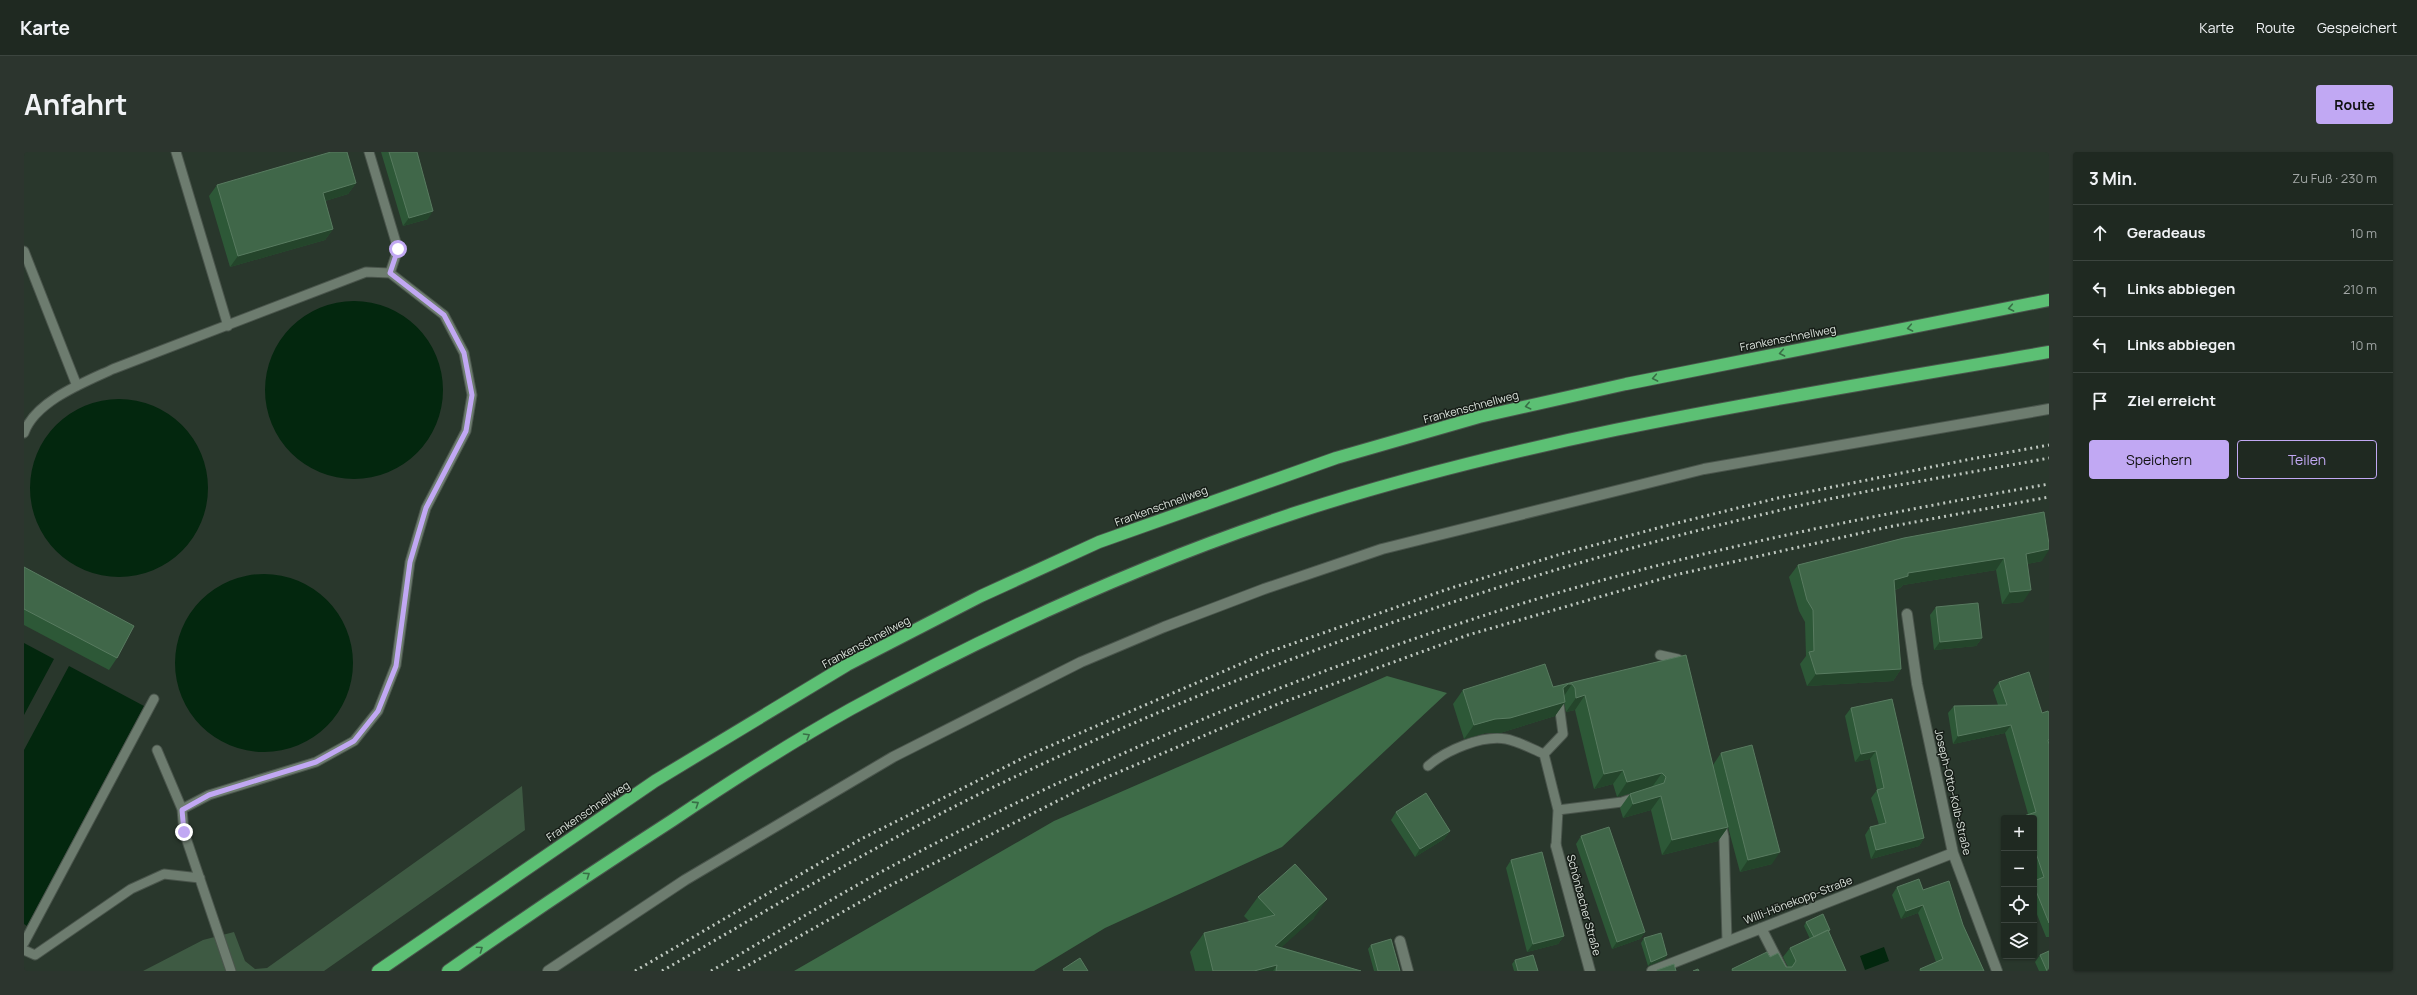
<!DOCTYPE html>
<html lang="de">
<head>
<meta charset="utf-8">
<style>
  body { margin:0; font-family:Manrope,sans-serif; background:#2c352e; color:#f1f3f6 }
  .controls { position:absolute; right:12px; bottom:12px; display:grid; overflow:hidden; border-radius:4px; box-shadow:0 1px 3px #0004 }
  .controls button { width:36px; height:36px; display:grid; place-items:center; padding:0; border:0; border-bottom:1px solid #3c453f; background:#1f2921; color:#f1f3f6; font:20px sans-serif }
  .stop { position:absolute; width:12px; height:12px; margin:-9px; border:3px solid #c1a8f3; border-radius:50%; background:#fff }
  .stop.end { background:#c1a8f3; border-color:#fff; box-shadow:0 1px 4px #0008 }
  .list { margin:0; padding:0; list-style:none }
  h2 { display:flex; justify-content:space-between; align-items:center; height:52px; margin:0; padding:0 16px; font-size:17px }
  h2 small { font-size:13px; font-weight:400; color:#a1a6a5 }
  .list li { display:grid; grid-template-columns:26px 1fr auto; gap:12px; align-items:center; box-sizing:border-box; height:56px; padding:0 16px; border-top:1px solid #3c453f }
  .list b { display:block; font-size:15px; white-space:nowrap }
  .list em { font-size:13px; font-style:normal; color:#a1a6a5 }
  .actions { display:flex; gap:8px; padding:12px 16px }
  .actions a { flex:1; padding:9px 0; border:1px solid #c1a8f3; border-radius:4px; text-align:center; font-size:14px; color:#c1a8f3 }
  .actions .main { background:#c1a8f3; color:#111 }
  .icon { flex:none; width:22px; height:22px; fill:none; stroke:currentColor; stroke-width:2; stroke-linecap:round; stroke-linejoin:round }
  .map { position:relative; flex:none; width:2025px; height:819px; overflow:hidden; border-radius:4px }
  header { display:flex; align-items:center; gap:24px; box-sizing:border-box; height:56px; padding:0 20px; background:#1f2921; border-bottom:1px solid #3c453f }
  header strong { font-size:19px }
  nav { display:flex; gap:22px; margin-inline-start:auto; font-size:14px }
  .intro { display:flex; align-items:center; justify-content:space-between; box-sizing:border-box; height:96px; padding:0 24px }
  h1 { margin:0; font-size:28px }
  .button { padding:10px 18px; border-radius:4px; background:#c1a8f3; color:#111; font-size:14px; font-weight:700 }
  main { display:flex; gap:24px; padding:0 24px }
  aside { flex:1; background:#1f2921; border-radius:4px; box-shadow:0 1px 3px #0004 }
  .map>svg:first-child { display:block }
</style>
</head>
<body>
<header>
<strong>Karte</strong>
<nav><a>Karte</a><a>Route</a><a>Gespeichert</a></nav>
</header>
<div class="intro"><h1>Anfahrt</h1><a class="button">Route</a></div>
<main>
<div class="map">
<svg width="2025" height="819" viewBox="0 0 2025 819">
  <rect width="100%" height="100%" fill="#29372c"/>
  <path fill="#3e5a43" d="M498 634 501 678 300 819H119L179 788 210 780 221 809 231 817 243 816Z"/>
  <path fill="#3e6c48" d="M1363 524 1423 541 1258 695 1081 776 1010 819H770L1030 669Z"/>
  <path fill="#03270e" d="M241 238a89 89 0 1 1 178 0a89 89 0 1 1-178 0Z
    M6 336a89 89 0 1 1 178 0a89 89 0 1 1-178 0Z
    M151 511a89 89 0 1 1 178 0a89 89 0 1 1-178 0Z
    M0 491 30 507 0 563Z
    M45 514 120 554 3 774 0 772V598Z
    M1860 795 1865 809 1841 818 1836 804Z"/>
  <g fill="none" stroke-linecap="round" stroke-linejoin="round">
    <g stroke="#4a554c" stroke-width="11">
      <path id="lane" d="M152 0 204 174
        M345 0 374 97 366 121
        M0 99 53 234
        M0 281C11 249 61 230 89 217L342 120 366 121 420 163 440 201 448 243 442 279 402 356 386 410 372 513 354 559 330 589 292 610 185 643 158 657 133 598
        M1636 503 1654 507 1659 514
        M1404 614C1422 598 1458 583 1482 587 1494 589 1508 597 1520 602
        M158 657 160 680 207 819
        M1534 658 1598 650 1613 645
        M1697 671 1700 685 1703 789
        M1532 694 1534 658 1520 602 1539 582 1535 552
        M0 791 130 547
        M0 798 11 803 107 737 140 722 176 726"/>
    </g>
    <g stroke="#4a554c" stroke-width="12">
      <path id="street" d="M1883 462 1893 532 1929 701 1973 819
        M1532 694 1566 819
        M1737 776 1759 819
        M1376 789 1384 819
        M1628 819 1929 701"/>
    </g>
    <g stroke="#4a554c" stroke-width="12">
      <path id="secondary" d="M524 819 661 728 869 605 1057 510 1140 475 1240 437 1358 397 1680 317 2025 257"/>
    </g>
    <g stroke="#4a554c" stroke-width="14">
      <path id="highway" d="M354 819 631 629 823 513 957 444 1075 390 1312 306 1455 265 1602 232 2025 148
        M424 819C498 767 573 717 649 668 707 629 766 591 827 557 970 479 1119 411 1274 360 1518 281 1773 244 2025 200"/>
    </g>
    <use href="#lane" stroke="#6d7c6f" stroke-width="9"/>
    <use href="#street" stroke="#6d7c6f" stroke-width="10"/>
    <use href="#secondary" stroke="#6d7c6f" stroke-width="10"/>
    <use href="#highway" stroke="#5cc074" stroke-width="12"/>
    <path stroke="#bec7bf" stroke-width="3" stroke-dasharray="2 4" stroke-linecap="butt" d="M611 819 837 687 1005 603 1242 501 1427 436 1537 402 1645 373 1754 346 1947 307 2025 293
      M638 819C761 748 883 674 1012 615 1250 504 1498 419 1753 359 1843 337 1934 323 2025 306
      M687 819C743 787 798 752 855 721 1041 621 1237 537 1437 471 1629 407 1826 367 2025 332
      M714 819 861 736 1067 632 1254 552 1290 539 1444 483 1651 423 1864 375 2025 345"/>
  </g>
  <path fill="#2d5837" d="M357 0H393L404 67 379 74Z
    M332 31 324 42 301 49 309 77 301 88 206 115 185 44 193 33Z
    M1880 386 2018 409 2003 412 1999 450 1978 452 1972 418 1879 433 1876 436 1871 438 1877 517 1869 529 1783 534 1776 512 1782 504 1781 470 1775 459 1765 425 1774 413Z
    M0 415 93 506 85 518 0 473Z
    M1912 455 1958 486 1952 494 1910 498 1906 463Z
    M1662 503 1689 613 1697 601 1748 712 1716 720 1704 675 1694 689 1638 703 1627 658 1599 666 1596 656 1606 642 1622 637 1593 645 1589 632 1570 637 1551 558 1542 560 1540 550 1531 564 1476 581H1461L1440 587 1429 552 1439 538 1529 535Z
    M1975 530 2018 561H2025V785H2022L2010 755V729L2012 728 2010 720V666H1998L2000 664 2004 662 1981 581 1929 592 1924 561 1930 554 1974 553 1969 538Z
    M1868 547 1900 686 1895 694 1847 707 1841 683 1846 675 1855 673 1847 646 1853 638 1846 607 1831 610 1821 564 1827 556Z
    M1372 660 1426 679 1420 687 1391 705 1367 668Z
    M1557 684 1621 780 1616 787 1588 797 1552 692Z
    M1487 708 1540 784 1534 792 1503 800 1482 716Z
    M1873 735 1899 738 1939 773 1960 819H1895L1896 817 1912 810 1894 761 1877 767 1868 743Z
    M1234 745 1290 766 1257 795 1337 819H1171L1166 800 1180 781 1226 770 1220 764Z
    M1782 770 1806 778 1805 780 1822 819H1707L1708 817 1746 805 1762 815H1764L1759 805 1766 796 1786 787 1780 774Z
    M1620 786 1641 807 1624 814 1617 791Z
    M1347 793 1376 819H1350L1344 797Z
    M2016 803 2025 819H2015L2011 810Z
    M1491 808 1514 819H1490L1488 812Z"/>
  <path fill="#24452b" d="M332 31 324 42 291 52 299 41Z
    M409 59 404 67 379 74 385 66Z
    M309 77 301 88 206 115 214 104Z
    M2025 397V398L2018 409 1994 414 2002 402Z
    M1980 406 1972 418 1879 433 1876 436 1862 440 1870 428 1884 421Z
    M2007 438 1999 450 1978 452 1986 440Z
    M1958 486 1952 494 1910 498 1916 490Z
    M1877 517 1869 529 1783 534 1792 522Z
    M1544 532H1548L1538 547 1539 536Z
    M1561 543 1551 558 1542 560 1552 546Z
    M1541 550 1531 564 1476 581H1461L1440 587 1450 573Z
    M1987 573 1981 581 1929 592 1934 584Z
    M1852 599 1846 607 1831 610 1837 602Z
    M1599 618 1589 632 1570 637 1580 622Z
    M1638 621 1628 635 1593 645 1603 630Z
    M1637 644 1627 658 1599 666 1609 652Z
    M1704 675 1694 689 1638 703 1648 688Z
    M1426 679 1420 687 1391 705 1396 697Z
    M1900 686 1895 694 1847 707 1852 698Z
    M1756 700 1748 712 1716 720 1724 708Z
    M1303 747 1290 766 1238 813 1251 794Z
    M1899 753 1894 761 1877 767 1882 759Z
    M1621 780 1616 787 1588 797 1593 790Z
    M1540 784 1534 792 1503 800 1509 792Z
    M1643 803 1641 807 1624 814 1627 810Z
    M1253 813 1249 819H1230Z"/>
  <path fill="#406749" stroke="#587b60" d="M307 0H323L332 31 299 41 309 77 214 104 193 33Z
    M365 0H393L409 59 385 66Z
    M2020 360 2025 392V397L2002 402 2007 438 1986 440 1980 406 1884 421V424L1870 428 1877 517 1792 522 1785 500 1790 499 1789 458 1783 448 1774 413 1880 386Z
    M0 415 110 474 93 506 0 457Z
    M1954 451 1958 486 1916 490 1912 455Z
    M1662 503 1704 675 1648 688 1637 644 1609 652 1606 642 1640 631 1642 625 1638 621 1603 630 1599 618 1580 622 1561 543 1552 546 1551 536 1548 532H1544L1539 536 1541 550 1486 566 1471 567 1450 573 1439 538 1521 512 1529 535Z
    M2005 520 2018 561 2024 559 2025 561V587L2024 588 2025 593V771L2010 734V729L2020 725 2010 695V666H2001L2000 664 2012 660 1987 573 1934 584 1930 554 1983 553 1975 530Z
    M1868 547 1900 686 1852 698 1846 675 1862 671 1853 638 1860 636 1852 599 1837 602 1827 556Z
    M1728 593 1756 700 1724 708 1697 601Z
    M1402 641 1426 679 1396 697 1372 660Z
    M1585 675 1621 780 1593 790 1557 684Z
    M1518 700 1540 784 1509 792 1487 708Z
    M1271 712 1303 747 1251 794 1337 819H1252L1253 813 1230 819H1189L1180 781 1251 763 1234 745Z
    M1895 727 1899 738 1925 729 1939 773 1960 819H1897L1896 817 1919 807 1899 753 1882 759 1873 735Z
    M1799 762 1806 778 1804 779V778L1790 785 1782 770Z
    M1804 778 1822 819H1709L1708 817 1743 800 1746 805 1754 801 1762 815H1768L1772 809 1766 796Z
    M1637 781 1643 803 1627 810 1620 786Z
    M1367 787 1376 819H1354L1347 793Z
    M2025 799V819H2023L2016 803Z
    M1509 803 1514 819H1494L1491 808Z
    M1056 806 1064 819H1040L1039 817Z
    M1650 812 1652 819H1633V818Z
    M1674 817 1675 819H1669Z"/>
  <defs><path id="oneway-chevron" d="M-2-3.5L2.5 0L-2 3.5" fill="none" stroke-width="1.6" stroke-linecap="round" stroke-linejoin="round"/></defs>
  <g stroke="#396e46">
    <use href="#oneway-chevron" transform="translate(1987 156) rotate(169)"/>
    <use href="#oneway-chevron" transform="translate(1886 176) rotate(169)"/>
    <use href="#oneway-chevron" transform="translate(1758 201) rotate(169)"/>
    <use href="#oneway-chevron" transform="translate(1631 226) rotate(169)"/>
    <use href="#oneway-chevron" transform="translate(1504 254) rotate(167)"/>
    <use href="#oneway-chevron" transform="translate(783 584) rotate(-31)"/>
    <use href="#oneway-chevron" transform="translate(672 652) rotate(-33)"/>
    <use href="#oneway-chevron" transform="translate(563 723) rotate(-34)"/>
    <use href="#oneway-chevron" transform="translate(456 797) rotate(-35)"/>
  </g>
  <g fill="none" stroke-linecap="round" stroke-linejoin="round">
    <path stroke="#c1a8f3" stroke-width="5" d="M160 680 158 658 185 643 292 610 330 589 354 559 372 514 386 410 402 356 442 279 448 243 440 201 420 163 366 121 374 97"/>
  </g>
  <g text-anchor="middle" stroke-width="3" stroke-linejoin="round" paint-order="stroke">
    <g font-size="11" fill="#dbe3dc" stroke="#161d17">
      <text transform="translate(1764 186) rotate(-11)" y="4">Frankenschnellweg</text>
      <text transform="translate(1447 255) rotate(-15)" y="4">Frankenschnellweg</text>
      <text transform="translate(1137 354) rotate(-20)" y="4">Frankenschnellweg</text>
      <text transform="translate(842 490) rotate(-28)" y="4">Frankenschnellweg</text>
      <text transform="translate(1929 640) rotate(77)" y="4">Joseph-Otto-Kolb-Straße</text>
      <text transform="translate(564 659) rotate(-34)" y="4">Frankenschnellweg</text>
      <text transform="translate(1774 748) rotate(-21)" y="4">Willi-Hönekopp-Straße</text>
      <text transform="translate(1560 753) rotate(75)" y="4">Schönbacher Straße</text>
    </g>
  </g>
</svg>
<div class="controls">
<button>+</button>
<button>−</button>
<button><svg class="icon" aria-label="locate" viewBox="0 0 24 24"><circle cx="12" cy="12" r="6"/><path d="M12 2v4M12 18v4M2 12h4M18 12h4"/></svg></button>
<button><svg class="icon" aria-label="layers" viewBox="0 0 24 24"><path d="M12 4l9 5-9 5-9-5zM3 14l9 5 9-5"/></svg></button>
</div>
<div class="stop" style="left:374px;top:97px"></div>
<div class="stop end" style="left:160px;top:680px"></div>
</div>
<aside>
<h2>3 Min.<small>Zu Fuß · 230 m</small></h2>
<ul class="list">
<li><svg class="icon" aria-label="ahead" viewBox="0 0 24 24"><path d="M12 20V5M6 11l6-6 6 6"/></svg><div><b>Geradeaus</b></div><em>10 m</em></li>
<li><svg class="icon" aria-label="left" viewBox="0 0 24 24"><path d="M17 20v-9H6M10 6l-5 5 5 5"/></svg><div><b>Links abbiegen</b></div><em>210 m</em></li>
<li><svg class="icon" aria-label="left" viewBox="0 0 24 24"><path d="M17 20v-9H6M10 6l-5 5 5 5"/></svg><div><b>Links abbiegen</b></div><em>10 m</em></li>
<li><svg class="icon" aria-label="arrive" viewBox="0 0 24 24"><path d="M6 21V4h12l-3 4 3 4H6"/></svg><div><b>Ziel erreicht</b></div></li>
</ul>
<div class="actions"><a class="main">Speichern</a><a>Teilen</a></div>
</aside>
</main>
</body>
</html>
